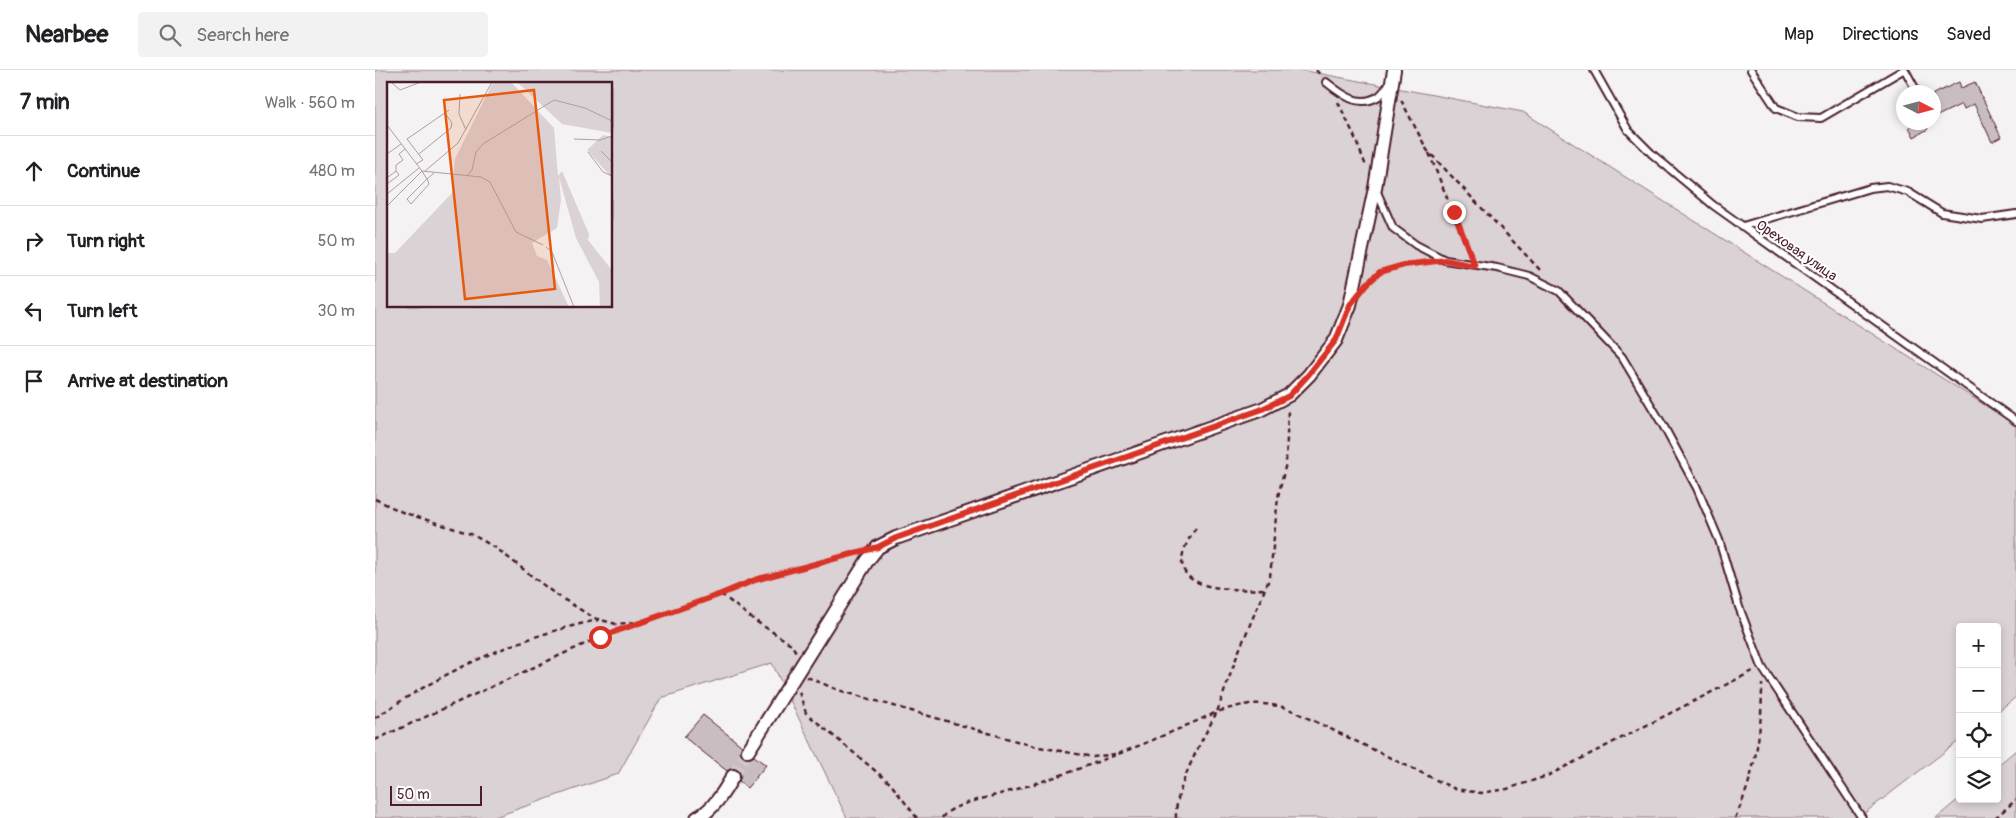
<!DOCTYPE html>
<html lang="en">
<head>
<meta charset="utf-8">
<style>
  body { margin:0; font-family:Pangolin,sans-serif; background:#f2f2f2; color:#202124 }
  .controls { position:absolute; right:15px; bottom:15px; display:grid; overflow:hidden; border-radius:5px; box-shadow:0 2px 8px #0003 }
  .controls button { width:45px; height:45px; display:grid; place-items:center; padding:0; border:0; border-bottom:1px solid #e0e0e0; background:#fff; color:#202124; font:25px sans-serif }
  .compass { position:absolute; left:1521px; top:15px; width:45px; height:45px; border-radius:50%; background:#fff; box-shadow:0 2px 8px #0003; rotate:96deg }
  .scale { position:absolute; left:15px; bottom:12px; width:92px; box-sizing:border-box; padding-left:5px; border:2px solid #4a1f2b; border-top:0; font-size:14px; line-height:18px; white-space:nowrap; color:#4a1f2b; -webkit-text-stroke:4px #fff; paint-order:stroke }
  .stop { position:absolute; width:15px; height:15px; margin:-11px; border:4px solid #d93025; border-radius:50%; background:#fff }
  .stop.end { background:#d93025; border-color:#fff; box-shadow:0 1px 5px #0008 }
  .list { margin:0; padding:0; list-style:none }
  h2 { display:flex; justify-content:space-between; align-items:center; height:65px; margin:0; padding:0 20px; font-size:21px }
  h2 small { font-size:16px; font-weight:400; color:#757577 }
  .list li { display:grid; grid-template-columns:32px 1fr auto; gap:15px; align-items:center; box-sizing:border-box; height:70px; padding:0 20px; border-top:1px solid #e0e0e0 }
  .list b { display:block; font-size:19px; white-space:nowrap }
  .list em { font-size:16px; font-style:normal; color:#757577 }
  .icon { flex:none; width:28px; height:28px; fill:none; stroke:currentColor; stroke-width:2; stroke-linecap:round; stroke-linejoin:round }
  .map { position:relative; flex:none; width:1641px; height:748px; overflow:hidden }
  header { display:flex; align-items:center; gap:30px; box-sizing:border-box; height:70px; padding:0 25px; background:#fff; border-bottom:1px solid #e0e0e0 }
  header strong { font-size:24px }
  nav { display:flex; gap:28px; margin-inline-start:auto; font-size:18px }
  .search { width:350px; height:45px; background:#f2f2f2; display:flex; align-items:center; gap:12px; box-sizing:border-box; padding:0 18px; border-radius:5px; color:#757577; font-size:19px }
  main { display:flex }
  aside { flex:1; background:#fff }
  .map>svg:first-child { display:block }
</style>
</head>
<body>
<header>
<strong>Nearbee</strong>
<div class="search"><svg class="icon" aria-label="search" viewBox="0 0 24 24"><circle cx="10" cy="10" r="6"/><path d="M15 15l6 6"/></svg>Search here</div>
<nav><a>Map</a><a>Directions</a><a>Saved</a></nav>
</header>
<main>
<aside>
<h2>7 min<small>Walk · 560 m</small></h2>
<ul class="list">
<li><svg class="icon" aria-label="ahead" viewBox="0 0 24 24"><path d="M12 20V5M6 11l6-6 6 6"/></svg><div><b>Continue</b></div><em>480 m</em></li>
<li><svg class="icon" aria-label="right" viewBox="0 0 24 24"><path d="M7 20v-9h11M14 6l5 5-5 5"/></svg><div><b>Turn right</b></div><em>50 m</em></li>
<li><svg class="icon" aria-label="left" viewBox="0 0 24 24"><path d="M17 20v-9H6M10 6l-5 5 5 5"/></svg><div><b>Turn left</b></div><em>30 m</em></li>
<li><svg class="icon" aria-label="arrive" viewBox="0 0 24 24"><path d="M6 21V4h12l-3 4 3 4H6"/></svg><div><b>Arrive at destination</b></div></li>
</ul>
</aside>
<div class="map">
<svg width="1641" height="748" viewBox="0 0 1641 748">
  <rect width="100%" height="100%" fill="#f4f2f2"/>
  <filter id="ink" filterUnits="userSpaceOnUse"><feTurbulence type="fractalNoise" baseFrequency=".02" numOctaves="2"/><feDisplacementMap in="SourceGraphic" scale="10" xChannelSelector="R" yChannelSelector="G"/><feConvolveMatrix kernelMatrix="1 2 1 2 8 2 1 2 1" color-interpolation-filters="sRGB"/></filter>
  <g filter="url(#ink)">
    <path fill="#dbd2d5" stroke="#927880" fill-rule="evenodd" d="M0 0H926L1148 42 1641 355V627L1622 642V557H1585V670L1483 748H472L397 593 286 628 243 704 117 748H0ZM14 14H236V236H14Z
      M1641 680V748H1561L1585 728 1622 729V696Z"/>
    <path fill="#cabdc1" stroke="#4a1f2b" d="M1584 12 1586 18 1600 12 1626 67 1617 72 1599 34 1589 39 1587 34 1558 48V24Z
      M1542 52H1549L1553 59 1539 67 1534 57Z
      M328 645 367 676 365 681 368 688 373 689 379 686 391 695 372 718 364 711 366 705 362 699 357 698 352 701 309 667Z"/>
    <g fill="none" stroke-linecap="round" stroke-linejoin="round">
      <path stroke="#d2c8ca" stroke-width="12" stroke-dasharray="12 6" stroke-linecap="butt" d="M358 706 373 681"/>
      <g stroke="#4a1f2b" stroke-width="10">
        <path id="service" d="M1219 0 1253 60 1277 84 1338 135 1641 351
          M1376 0 1401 38 1423 47 1446 48 1528 0
          M1530 0 1542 22
          M951 12C966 24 984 39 1004 26 1008 23 1012 17 1014 14
          M1002 122 1018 158 1041 175 1070 190 1122 198 1154 206 1184 221 1247 287 1289 357 1322 418 1344 470 1364 537 1387 597 1487 748
          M1368 156 1495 118 1512 116 1533 122 1567 143 1607 149 1641 144"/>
      </g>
      <g stroke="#4a1f2b" stroke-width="16">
        <path id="minor" d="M373 681 492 491 503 477 521 468 885 340 914 325 934 305 961 270 975 235 1000 118 1019 0
          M322 748C338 740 349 722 358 706"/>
      </g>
      <path stroke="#4a1f2b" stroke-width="2.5" stroke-dasharray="5 4" stroke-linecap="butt" d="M941 0 947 7
        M1026 30 1052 80 1166 201
        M963 32 978 63 991 96
        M1054 83 1095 185
        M992 214 1005 202 1029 195 1054 192
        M0 429 27 442 96 464 121 478 180 524 219 548 241 554 264 552
        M821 458C777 520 847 521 890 519
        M346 524 379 550 416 574 421 582
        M432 607 463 620 659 676 718 687 740 684
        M424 622 431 643 515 713 542 748
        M0 648C69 601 141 567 223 550
        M0 670 225 567 346 524 380 509 482 483
        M567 748C574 735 611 728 625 724 700 703 771 674 842 642L863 583 895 507 903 427 911 393 913 339
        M801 748C799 719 828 668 842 642 871 633 882 631 912 638L1080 719 1106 723 1132 719 1172 706 1380 600
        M1360 748C1380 706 1387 660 1387 614
        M1620 748 1641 730"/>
      <use href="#service" stroke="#fff" stroke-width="6"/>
      <use href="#minor" stroke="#fff" stroke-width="12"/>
    </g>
  </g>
  <g fill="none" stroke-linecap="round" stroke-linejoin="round" filter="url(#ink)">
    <path stroke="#d93025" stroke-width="6" d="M225 567 346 524 380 510 503 477 521 468 885 340 914 326 934 304 961 270 975 235 992 214 1005 202 1029 195 1070 190 1100 196 1079 142"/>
  </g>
  <g text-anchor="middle" stroke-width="4" stroke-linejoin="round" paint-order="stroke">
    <g font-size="14" fill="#4a1f2b" stroke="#fff">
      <text transform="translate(1422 180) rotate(35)" y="5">Ореховая улица</text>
    </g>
  </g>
  <g transform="translate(12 12)">
    <rect width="225" height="225" fill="#f4f2f2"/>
    <path d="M106 0H124L167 46 171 94 175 89 202 152 201 158 224 187 225 225H213L212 200 189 156 172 95 174 118 170 146 145 161 150 174 160 178 182 225H0V171H8L65 111 68 77ZM130 0H225V51L175 42ZM216 53 225 55V96L200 68Z" fill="#dbd2d5"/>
    <path fill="none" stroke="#b09ea2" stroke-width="1" d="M4 0 13 8 34 0M73 12 72 32 79 48M0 43 35 89 94 95 103 100 129 150 156 163M187 57 213 58 225 54M214 69 225 80M201 70 216 90 225 94M0 72 14 62M32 72 64 46 65 41 58 31M29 82 36 78 20 57 62 28M38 89 71 61 105 0M80 94 85 88 89 70 96 62 167 18 198 26 225 39M0 96 9 89V83L16 78 12 72 18 67M0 102 12 93 9 89M0 112 32 86M0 124 35 89 38 94 40 97 41 99 42 102 24 122 20 117 40 97 47 91M159 165 165 170 187 225"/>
    <path fill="#e8590c" fill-opacity="0.15" stroke="#e8590c" stroke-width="2.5" d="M147 8 168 207 78 217 57 18Z"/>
    <rect width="225" height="225" fill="none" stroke="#4a1f2b" stroke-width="2.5"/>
  </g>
</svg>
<div class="controls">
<button>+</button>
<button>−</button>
<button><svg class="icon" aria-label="locate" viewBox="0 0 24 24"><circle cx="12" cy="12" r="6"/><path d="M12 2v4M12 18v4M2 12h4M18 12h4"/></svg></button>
<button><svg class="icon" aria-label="layers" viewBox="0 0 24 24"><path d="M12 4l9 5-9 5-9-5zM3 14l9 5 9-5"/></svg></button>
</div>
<svg class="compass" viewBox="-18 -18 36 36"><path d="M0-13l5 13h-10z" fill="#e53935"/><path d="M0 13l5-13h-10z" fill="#757577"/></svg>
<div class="scale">50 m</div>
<div class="stop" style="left:225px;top:567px"></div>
<div class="stop end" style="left:1079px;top:142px"></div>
</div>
</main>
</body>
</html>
